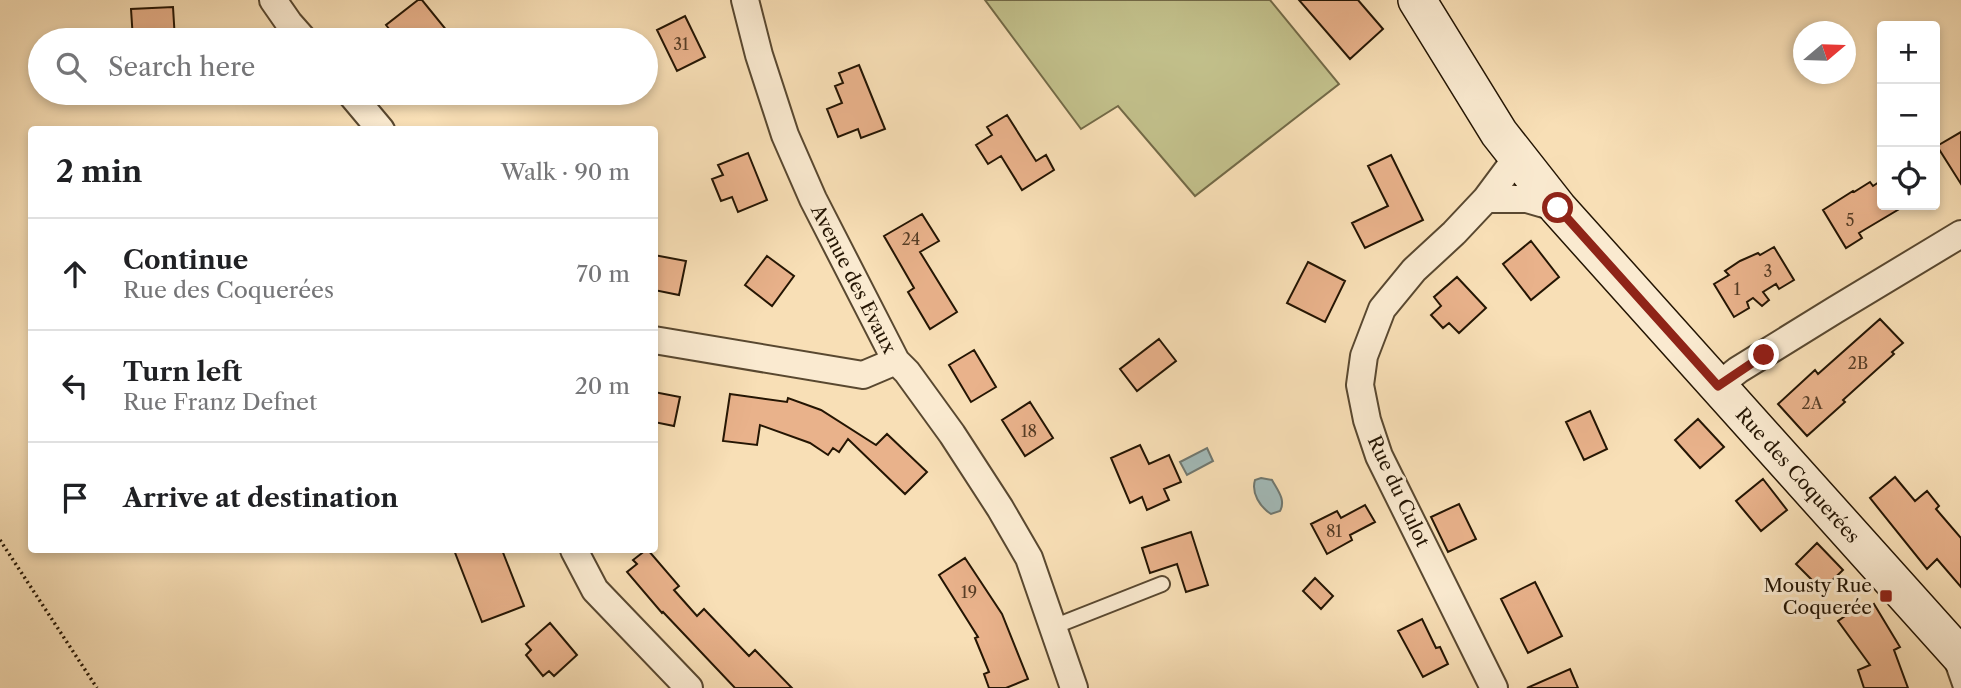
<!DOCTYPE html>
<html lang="en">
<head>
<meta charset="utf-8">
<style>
  body { margin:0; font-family:"Libre Caslon Text",serif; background:#f2f2f2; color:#202124 }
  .controls { position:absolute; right:21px; top:21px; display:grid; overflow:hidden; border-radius:7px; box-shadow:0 4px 10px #0003 }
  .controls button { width:63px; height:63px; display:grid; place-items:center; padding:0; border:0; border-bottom:2px solid #e0e0e0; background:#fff; color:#202124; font:35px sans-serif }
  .compass { position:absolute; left:1793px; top:21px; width:63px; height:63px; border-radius:50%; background:#fff; box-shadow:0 4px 10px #0003; rotate:71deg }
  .stop { position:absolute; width:21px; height:21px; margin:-16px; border:5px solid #8f2418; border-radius:50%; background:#fff }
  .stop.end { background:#8f2418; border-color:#fff; box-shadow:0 2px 7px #0008 }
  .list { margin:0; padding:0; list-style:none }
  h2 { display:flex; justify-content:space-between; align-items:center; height:91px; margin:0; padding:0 28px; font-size:30px }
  h2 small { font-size:23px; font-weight:400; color:#757577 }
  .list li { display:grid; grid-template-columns:46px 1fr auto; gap:21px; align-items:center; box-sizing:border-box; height:112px; padding:0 28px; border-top:2px solid #e0e0e0 }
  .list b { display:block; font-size:26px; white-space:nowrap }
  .list p { margin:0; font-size:23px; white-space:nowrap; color:#757577 }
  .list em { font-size:23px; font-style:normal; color:#757577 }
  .icon { flex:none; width:38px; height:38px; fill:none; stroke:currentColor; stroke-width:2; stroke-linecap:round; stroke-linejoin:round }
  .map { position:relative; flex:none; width:1961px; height:688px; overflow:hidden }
  .search { position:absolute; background:#fff; box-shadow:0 4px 10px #0003; left:28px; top:28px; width:630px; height:77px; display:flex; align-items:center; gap:18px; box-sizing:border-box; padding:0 24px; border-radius:38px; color:#757577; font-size:26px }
  .panel { position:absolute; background:#fff; box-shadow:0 4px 10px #0003; left:28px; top:126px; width:630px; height:427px; border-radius:7px }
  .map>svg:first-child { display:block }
</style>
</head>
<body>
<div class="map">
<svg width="1961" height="688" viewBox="0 0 1961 688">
  <rect width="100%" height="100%" fill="#f8dfb6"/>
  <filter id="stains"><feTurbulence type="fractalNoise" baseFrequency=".00286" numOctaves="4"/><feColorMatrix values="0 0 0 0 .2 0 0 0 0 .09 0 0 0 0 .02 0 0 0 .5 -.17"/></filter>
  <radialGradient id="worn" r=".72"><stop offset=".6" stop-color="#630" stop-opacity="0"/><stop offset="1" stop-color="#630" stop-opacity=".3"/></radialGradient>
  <path fill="#c2c08b" stroke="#736a47" stroke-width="2" d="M985 0H1270L1339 84 1195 196 1118 106 1081 129Z"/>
  <path fill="#a2bab8" stroke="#707870" stroke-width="2" d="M1207 448 1213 461 1187 475 1180 462Z
    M1261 478 1272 480C1278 491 1286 500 1280 511L1271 514C1260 507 1251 493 1255 480Z"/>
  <path fill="#e9b28b" stroke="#241503" stroke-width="2" d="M418 0H422L448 32 438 40H398L386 25Z
    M1299 0H1358L1383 29 1350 59Z
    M173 7 175 40H133L131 9Z
    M685 16 705 57 677 71 657 30Z
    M859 65 885 129 861 138 858 129 838 137 827 109 842 103 835 86 843 83 839 73Z
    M1007 115 1036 161 1046 155 1054 170 1022 190 1001 156 988 164 976 145 992 135 987 127Z
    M1961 132V184L1937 146Z
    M748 153 767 200 738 212 732 197 721 201 712 179 723 175 718 165Z
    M1391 155 1423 220 1365 248 1352 223 1388 206 1368 166Z
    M1882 180V205H1906L1859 233 1862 238 1846 248 1823 210 1853 191 1854 192 1870 182 1873 186Z
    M922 214 939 241 920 252 957 312 930 329 908 292 914 288 884 236Z
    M1531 241 1559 277 1531 300 1503 264Z
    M1774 247 1794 280 1779 289 1776 284 1763 292 1769 300 1762 306 1753 298 1747 302 1749 308 1734 317 1714 284 1729 275 1725 271 1740 261 1758 253 1760 255Z
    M654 255 686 261 679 295 654 290Z
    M767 256 794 276 772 306 745 285Z
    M1308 262 1345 281 1325 322 1287 303Z
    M1457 277 1486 308 1459 333 1449 323 1443 328 1431 315 1441 306 1434 297Z
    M1880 319 1903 343 1892 352 1894 354 1843 400 1845 402 1807 436 1778 404 1815 370 1818 374Z
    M1159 339 1176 361 1137 391 1120 369Z
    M974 350 996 387 971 402 949 365Z
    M654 392 680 397 674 426 654 422Z
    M730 394 787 402 788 398 821 410 876 445 887 434 927 472 905 494 848 439 839 452 833 448 828 455 810 443 760 425 757 445 723 441Z
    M1030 402 1053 438 1025 456 1002 420Z
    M1590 411 1607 449 1584 460 1566 422Z
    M1698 419 1724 447 1700 468 1675 440Z
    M1140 445 1149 464 1169 455 1181 482 1164 489 1169 500 1147 510 1142 497 1130 503 1111 458Z
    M1895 477 1915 501 1927 491 1939 506 1936 509 1961 538V587L1937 559 1927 569 1870 498Z
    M1763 479 1787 510 1761 531 1736 501Z
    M1459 504 1476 539 1448 552 1431 517Z
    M1365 505 1375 522 1350 535 1352 540 1327 554 1311 524 1337 511 1341 518Z
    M1191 532 1208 585 1186 592 1177 564 1150 573 1142 548Z
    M1817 543 1843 570 1822 590 1796 564Z
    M454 550H502L524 606 482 622Z
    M646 550H648L679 586 674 590 697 616 704 609 749 656 755 650 792 688H735L663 612 662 613 627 572 637 564 633 560Z
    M965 558 1002 614 1028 679 1006 688H989L984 674 989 672 975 638 978 637 939 575Z
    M1315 578 1333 596 1321 609 1303 591Z
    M1535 582 1562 636 1528 653 1501 599Z
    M1874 604 1900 647 1894 650 1908 688H1864L1858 670 1870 665 1838 621 1861 605 1865 611Z
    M1422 619 1436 648 1440 647 1448 664 1423 677 1398 631Z
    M550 623 577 655 554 676 549 671 543 676 526 655 531 650 526 644Z
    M1570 669 1578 688H1527Z"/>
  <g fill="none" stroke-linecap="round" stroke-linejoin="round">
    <g stroke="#594830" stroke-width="18">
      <path id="lane" d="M1053 627 1162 584
        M1950 656 1961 687"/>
    </g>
    <g stroke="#594830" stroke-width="30">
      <path id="street" d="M273 0 289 23 304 40
        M745 0 759 55 785 135 813 199 896 361 907 372 952 434 1000 508 1029 558 1074 688
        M350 93 381 130
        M1486 199H1527L1558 208
        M654 340 863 375 896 361
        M1718 386 1738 370 1835 310 1961 234
        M574 550 595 590 689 688
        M1494 688 1379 456 1367 420 1360 385 1364 356 1382 309 1414 270 1454 233 1486 199 1518 156"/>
    </g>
    <g stroke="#241503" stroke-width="40">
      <path id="secondary" d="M1417 0 1499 133 1558 208 1961 657"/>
    </g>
    <path stroke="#241503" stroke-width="3.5" stroke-dasharray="2 3.5" stroke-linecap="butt" d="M0 540 97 688"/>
    <use href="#lane" stroke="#faead0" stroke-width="14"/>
    <use href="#street" stroke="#faead0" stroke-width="26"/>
    <use href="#secondary" stroke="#faead0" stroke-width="37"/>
  </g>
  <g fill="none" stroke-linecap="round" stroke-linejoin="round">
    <path stroke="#8f2418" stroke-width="9" d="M1558 208 1718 386 1764 355"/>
  </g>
  <rect fill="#8f2418" stroke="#faead0" stroke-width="2.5" x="1879" y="589" width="14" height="14" rx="3.5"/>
  <g text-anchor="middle" stroke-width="6" stroke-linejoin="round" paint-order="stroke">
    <g font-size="16" fill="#553c25">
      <text x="681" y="50">31</text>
      <text x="1850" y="226">5</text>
      <text x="911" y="245">24</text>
      <text x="1768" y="277">3</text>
      <text x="1737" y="295">1</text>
      <text x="1858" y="369">2B</text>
      <text x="1812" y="409">2A</text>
      <text x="1029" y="437">18</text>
      <text x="1334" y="537">81</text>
      <text x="969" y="598">19</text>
    </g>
    <g font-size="19" fill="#241503" stroke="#faead0">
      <text transform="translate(854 279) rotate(63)" y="7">Avenue des Evaux</text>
      <text transform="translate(1798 475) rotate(48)" y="7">Rue des Coquerées</text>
      <text transform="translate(1399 491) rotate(65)" y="7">Rue du Culot</text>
    </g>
    <g font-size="19" fill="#241503" stroke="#faead0" text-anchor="end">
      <text x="1872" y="592">Mousty Rue<tspan x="1872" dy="22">Coquerée</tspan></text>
    </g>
  </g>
  <rect width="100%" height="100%" filter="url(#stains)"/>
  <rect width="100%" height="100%" fill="url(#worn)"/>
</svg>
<div class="controls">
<button>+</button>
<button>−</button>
<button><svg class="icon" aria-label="locate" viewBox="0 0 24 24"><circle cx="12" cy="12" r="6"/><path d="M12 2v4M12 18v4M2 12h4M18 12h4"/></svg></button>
</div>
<svg class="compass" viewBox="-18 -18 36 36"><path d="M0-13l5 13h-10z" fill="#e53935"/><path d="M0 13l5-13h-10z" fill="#757577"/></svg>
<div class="stop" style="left:1558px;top:208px"></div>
<div class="stop end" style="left:1764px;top:355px"></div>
<div class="search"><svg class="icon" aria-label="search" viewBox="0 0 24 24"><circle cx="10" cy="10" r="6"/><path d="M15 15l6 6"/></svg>Search here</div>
<section class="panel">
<h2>2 min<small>Walk · 90 m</small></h2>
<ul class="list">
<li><svg class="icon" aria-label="ahead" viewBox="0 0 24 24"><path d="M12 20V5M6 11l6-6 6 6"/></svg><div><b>Continue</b><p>Rue des Coquerées</p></div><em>70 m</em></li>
<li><svg class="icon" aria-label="left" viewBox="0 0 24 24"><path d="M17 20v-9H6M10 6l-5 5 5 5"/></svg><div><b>Turn left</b><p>Rue Franz Defnet</p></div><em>20 m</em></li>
<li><svg class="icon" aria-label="arrive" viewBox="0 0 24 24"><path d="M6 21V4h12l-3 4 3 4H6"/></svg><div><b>Arrive at destination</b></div></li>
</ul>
</section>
</div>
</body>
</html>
